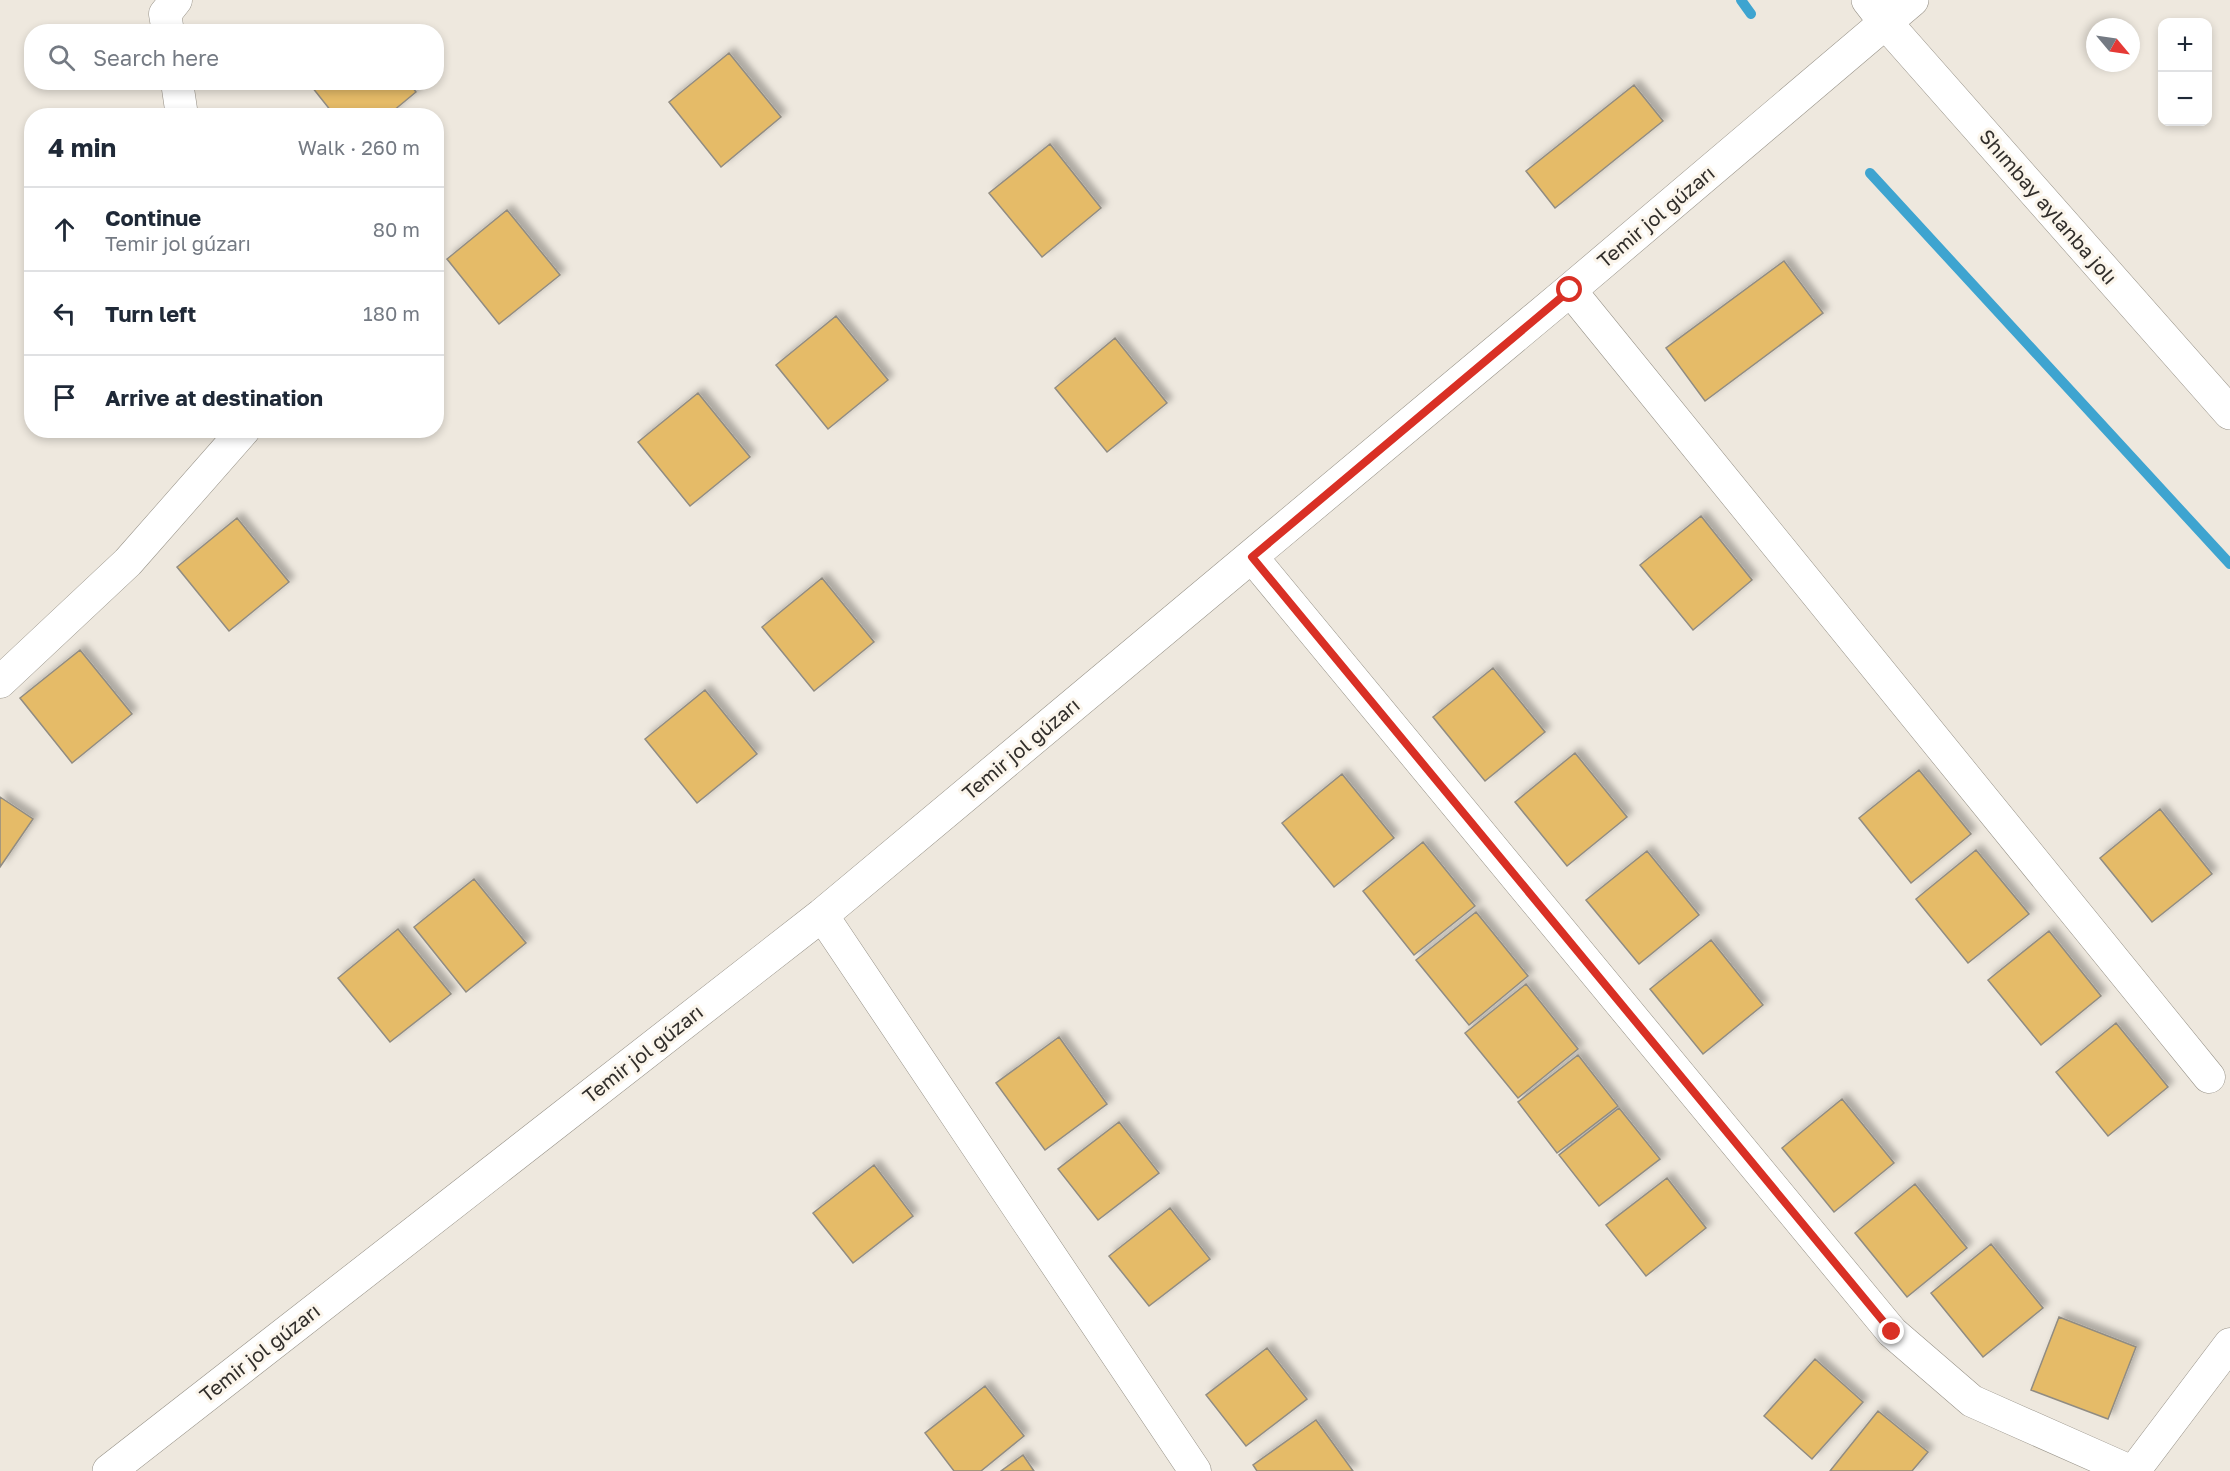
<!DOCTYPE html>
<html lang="en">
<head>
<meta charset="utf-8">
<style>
  body { margin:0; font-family:"Golos Text",sans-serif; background:#f6f6f7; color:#1f2937 }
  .controls { position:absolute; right:18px; top:18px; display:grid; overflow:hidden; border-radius:12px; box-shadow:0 3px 9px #0003 }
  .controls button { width:54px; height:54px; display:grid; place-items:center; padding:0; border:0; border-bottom:2px solid #e0e1e3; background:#fff; color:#1f2937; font:30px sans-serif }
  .compass { position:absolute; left:2086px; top:18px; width:54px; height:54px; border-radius:50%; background:#fff; box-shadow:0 3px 9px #0003; rotate:119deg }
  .stop { position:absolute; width:18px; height:18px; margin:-14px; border:4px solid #d93025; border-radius:50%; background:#fff }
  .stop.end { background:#d93025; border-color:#fff; box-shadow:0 2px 6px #0008 }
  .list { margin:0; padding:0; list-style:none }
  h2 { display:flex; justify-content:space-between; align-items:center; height:78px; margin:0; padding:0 24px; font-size:26px }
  h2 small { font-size:20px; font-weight:400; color:#747a83 }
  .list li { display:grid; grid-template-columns:39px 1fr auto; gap:18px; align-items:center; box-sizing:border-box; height:84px; padding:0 24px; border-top:2px solid #e0e1e3 }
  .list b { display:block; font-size:22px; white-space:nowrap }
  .list p { margin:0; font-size:20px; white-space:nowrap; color:#747a83 }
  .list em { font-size:20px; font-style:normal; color:#747a83 }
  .icon { flex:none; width:33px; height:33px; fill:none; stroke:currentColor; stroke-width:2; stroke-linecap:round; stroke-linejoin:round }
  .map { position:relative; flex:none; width:2230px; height:1471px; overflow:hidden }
  .search { position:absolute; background:#fff; box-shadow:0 3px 9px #0003; left:24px; top:24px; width:420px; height:66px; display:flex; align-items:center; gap:15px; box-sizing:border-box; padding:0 21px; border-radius:24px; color:#747a83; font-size:22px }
  .panel { position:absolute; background:#fff; box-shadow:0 3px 9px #0003; left:24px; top:108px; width:420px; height:330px; border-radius:24px }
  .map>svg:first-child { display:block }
</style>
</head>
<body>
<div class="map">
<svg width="2230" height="1471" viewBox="0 0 2230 1471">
  <defs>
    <filter id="shadow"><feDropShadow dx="5.5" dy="-5.5" stdDeviation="3" flood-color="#0004"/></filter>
  </defs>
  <rect width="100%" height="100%" fill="#eee8de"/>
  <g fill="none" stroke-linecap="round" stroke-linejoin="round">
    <path stroke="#3ea4d0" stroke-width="10" d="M1741 0 1751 14
      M1870 173 2230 564"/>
  </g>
  <path fill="#e5bb68" stroke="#918c82" stroke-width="1.5" filter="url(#shadow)" d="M729 53 781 117 721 167 669 102Z
    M308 82H408L416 92 387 116H335Z
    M1634 85 1663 121 1555 208 1526 171Z
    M1050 144 1101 208 1042 257 989 193Z
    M507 210 560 275 499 324 447 259Z
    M1784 261 1823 313 1705 401 1666 348Z
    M836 316 888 380 828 429 776 365Z
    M1115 338 1167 403 1107 452 1055 388Z
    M698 393 750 457 690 506 638 442Z
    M1701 516 1752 580 1693 630 1640 565Z
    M237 518 289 582 229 631 177 567Z
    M822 578 874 642 814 691 762 627Z
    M80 650 132 714 72 763 20 698Z
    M1493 668 1545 732 1485 781 1433 717Z
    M705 690 757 754 697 803 645 739Z
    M1575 753 1627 817 1567 866 1515 802Z
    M1919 770 1971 834 1911 883 1859 818Z
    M1342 774 1394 838 1334 887 1282 823Z
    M0 797 33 819 0 867Z
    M2160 809 2212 874 2152 922 2100 858Z
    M1423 842 1475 906 1414 955 1363 891Z
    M1976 850 2029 914 1968 963 1916 899Z
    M1647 851 1699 915 1639 964 1586 900Z
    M474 879 526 943 466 992 414 927Z
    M1476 912 1528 976 1469 1025 1416 960Z
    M398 929 451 994 390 1042 338 978Z
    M2049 931 2101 996 2041 1045 1988 980Z
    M1711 940 1763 1005 1703 1054 1650 989Z
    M1526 984 1578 1049 1518 1098 1465 1033Z
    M2116 1023 2168 1087 2108 1136 2056 1072Z
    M1059 1037 1107 1104 1045 1150 996 1083Z
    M1578 1055 1618 1106 1557 1153 1518 1102Z
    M1842 1099 1894 1163 1834 1212 1782 1148Z
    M1619 1108 1660 1159 1599 1206 1559 1155Z
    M1119 1122 1159 1173 1098 1220 1058 1169Z
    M874 1165 913 1216 853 1263 813 1213Z
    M1667 1178 1706 1228 1646 1276 1606 1225Z
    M1915 1184 1967 1248 1907 1297 1855 1233Z
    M1170 1208 1210 1259 1149 1306 1109 1256Z
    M1991 1244 2043 1308 1983 1357 1931 1293Z
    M2059 1317 2136 1347 2108 1419 2031 1390Z
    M1267 1348 1307 1399 1246 1446 1206 1395Z
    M1815 1359 1863 1402 1812 1459 1764 1416Z
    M985 1386 1024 1436 981 1471H954L925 1433Z
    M1878 1411 1928 1452 1912 1471H1830Z
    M1316 1420 1353 1471H1257L1253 1465Z
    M1023 1455 1034 1471H1001Z"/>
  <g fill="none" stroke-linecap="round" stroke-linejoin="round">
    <g stroke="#979288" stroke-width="33">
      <path id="minor" d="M168 32 165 14 176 0
        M177 82 182 116
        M1570 290 2209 1077
        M1252 557 1892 1332 1972 1401 2130 1471
        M0 682 128 562 244 430
        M822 915 1195 1471
        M2134 1471 2230 1344"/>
    </g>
    <g stroke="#979288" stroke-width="34">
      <path id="tertiary" d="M109 1471 822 915 1570 290 1912 0"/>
    </g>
    <g stroke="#979288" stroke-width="34">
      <path id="secondary" d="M1868 0 1885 22 2230 413"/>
    </g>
    <use href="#minor" stroke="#fff" stroke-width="32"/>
    <use href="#tertiary" stroke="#fff" stroke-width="33"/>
    <use href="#secondary" stroke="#fff" stroke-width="33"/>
  </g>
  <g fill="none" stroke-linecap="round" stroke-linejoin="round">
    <path stroke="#d93025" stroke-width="8" d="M1570 290 1252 557 1892 1332"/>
  </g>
  <g text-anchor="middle" stroke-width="6" stroke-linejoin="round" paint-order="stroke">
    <g font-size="20" fill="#312e2b" stroke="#fbf5eb">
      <text transform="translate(2048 207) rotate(49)" y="7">Shımbay aylanba jolı</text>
      <text transform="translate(1656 217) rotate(-40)" y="7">Temir jol gúzarı</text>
      <text transform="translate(1021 749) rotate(-40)" y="7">Temir jol gúzarı</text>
      <text transform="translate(643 1054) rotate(-38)" y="7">Temir jol gúzarı</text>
      <text transform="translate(260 1353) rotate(-38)" y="7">Temir jol gúzarı</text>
    </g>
  </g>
</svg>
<div class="controls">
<button>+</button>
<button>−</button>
</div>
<svg class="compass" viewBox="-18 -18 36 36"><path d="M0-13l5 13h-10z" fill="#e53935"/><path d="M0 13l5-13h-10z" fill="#747a83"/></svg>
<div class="stop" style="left:1570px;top:290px"></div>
<div class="stop end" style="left:1892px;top:1332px"></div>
<div class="search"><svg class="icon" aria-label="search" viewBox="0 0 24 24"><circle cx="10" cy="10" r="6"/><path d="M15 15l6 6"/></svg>Search here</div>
<section class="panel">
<h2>4 min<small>Walk · 260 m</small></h2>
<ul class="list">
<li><svg class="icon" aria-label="ahead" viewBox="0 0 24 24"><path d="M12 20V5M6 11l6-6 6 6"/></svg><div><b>Continue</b><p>Temir jol gúzarı</p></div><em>80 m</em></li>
<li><svg class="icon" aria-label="left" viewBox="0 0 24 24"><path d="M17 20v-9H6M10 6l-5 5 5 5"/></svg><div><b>Turn left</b></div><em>180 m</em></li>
<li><svg class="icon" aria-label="arrive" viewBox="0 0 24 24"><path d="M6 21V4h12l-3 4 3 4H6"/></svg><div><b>Arrive at destination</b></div></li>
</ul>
</section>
</div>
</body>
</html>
